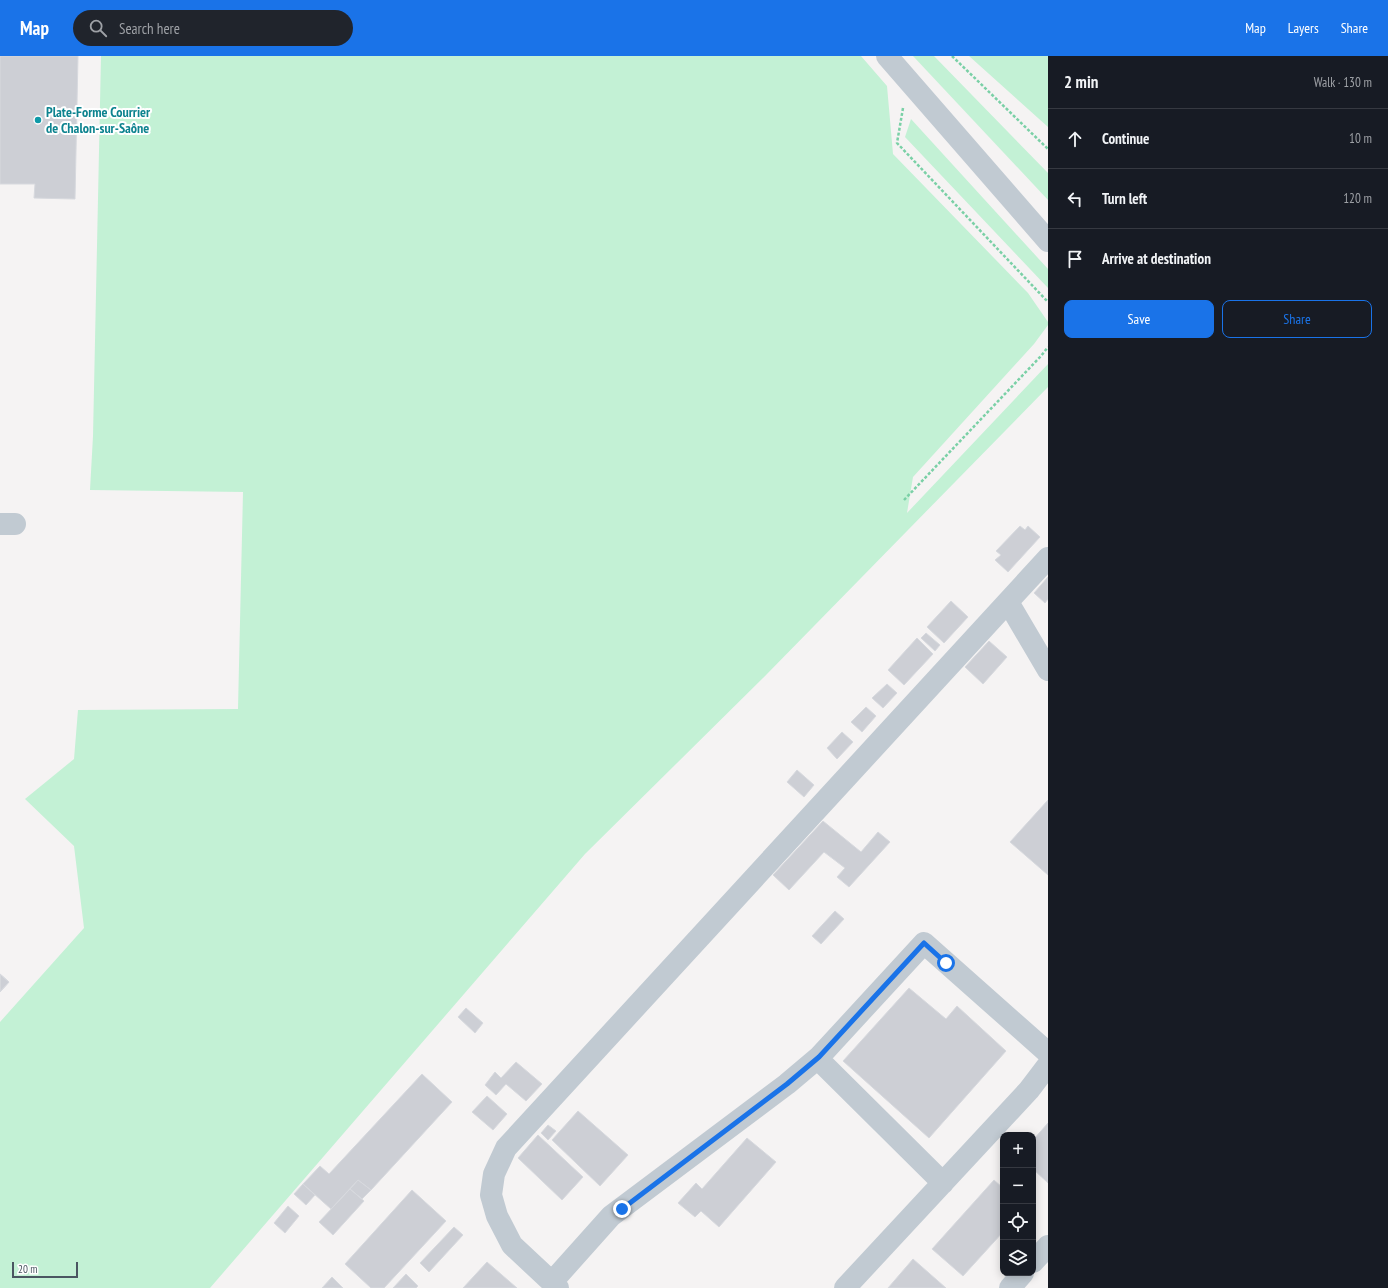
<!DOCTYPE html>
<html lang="en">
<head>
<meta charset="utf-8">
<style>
  body { margin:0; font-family:"PT Sans Narrow",sans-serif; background:#20242c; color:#f1f3f6 }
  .controls { position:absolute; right:12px; bottom:12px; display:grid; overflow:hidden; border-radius:8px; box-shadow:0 2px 10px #0003 }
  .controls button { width:36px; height:36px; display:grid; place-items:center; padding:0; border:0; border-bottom:1px solid #363941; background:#171b24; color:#f1f3f6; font:20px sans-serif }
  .scale { position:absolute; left:12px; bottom:10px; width:66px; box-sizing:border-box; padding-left:4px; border:2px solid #4a5661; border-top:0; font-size:11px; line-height:14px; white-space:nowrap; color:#4a5661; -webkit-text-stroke:3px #fff; paint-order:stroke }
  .stop { position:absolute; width:12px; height:12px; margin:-9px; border:3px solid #1a73e8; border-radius:50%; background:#fff }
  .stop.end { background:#1a73e8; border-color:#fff; box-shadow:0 1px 4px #0008 }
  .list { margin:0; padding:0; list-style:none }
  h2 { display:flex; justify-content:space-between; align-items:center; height:52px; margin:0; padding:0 16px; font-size:17px }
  h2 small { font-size:13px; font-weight:400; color:#9ea1a6 }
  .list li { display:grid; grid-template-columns:26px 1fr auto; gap:12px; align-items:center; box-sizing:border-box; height:60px; padding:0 16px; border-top:1px solid #363941 }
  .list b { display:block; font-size:15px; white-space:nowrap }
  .list em { font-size:13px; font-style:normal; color:#9ea1a6 }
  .actions { display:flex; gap:8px; padding:12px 16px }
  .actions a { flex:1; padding:9px 0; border:1px solid #1a73e8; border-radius:8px; text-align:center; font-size:14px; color:#1a73e8 }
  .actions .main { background:#1a73e8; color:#fff }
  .icon { flex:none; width:22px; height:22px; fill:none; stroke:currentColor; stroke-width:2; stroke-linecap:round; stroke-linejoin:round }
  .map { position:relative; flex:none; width:1048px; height:1232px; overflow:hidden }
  header { display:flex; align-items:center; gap:24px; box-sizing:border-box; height:56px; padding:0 20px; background:#1a73e8; color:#fff }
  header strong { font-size:19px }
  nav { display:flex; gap:22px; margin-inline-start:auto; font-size:14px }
  .search { width:280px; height:36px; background:#20242c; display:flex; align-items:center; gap:10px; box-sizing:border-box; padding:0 14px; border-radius:22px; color:#9ea1a6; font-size:15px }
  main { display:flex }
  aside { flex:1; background:#171b24 }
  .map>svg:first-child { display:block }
</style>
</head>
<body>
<header>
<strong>Map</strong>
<div class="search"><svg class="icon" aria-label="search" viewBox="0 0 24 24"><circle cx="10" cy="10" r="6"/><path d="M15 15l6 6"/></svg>Search here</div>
<nav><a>Map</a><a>Layers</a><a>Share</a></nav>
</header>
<main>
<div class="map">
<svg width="1048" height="1232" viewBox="0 0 1048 1232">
  <rect width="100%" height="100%" fill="#f5f3f3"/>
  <path fill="#c3f1d5" d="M101 0H861L887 30 893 98 1028 237 1048 266V269L1034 288 913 421 907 457 1048 308V331L767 618 585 798 210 1232H0V966L84 872 74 790 25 743 74 703 78 654 238 653 243 436 90 434 93 380Z
    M913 0H934L1048 117V144Z
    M969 0H1048V71Z
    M911 63 1048 213V232L905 81Z"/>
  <path fill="#cdcfd5" stroke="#d7d9de" d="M0 0H78L75 143 34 142 35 128H0Z
    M1020 470 1025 474 1028 470 1040 481 1008 516 995 504 1001 499 996 495Z
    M1048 521V543L1045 547 1034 537Z
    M951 545 968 561 944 587 927 571Z
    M926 577 940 589 935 595 921 582Z
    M917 582 933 598 904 629 888 614Z
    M989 585 1007 601 983 628 965 611Z
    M887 628 897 637 883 652 872 642Z
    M866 651 876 660 862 676 851 666Z
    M842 676 853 686 837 703 827 692Z
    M797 714 814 729 804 741 787 726Z
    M1048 744V819L1010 786Z
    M823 765 861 796 878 776 890 786 849 831 837 821 845 812 824 796 789 834 773 819Z
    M835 855 844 863 821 888 812 880Z
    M0 918 9 926 0 936Z
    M0 918 9 926 0 936Z
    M909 932 946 963 957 950 1006 995 929 1082 843 1005Z
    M466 952 483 967 475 977 458 961Z
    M516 1006 542 1028 526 1045 506 1028 496 1039 485 1029 495 1016 501 1022Z
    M422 1018 452 1046 371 1134 358 1124 331 1153 303 1128 320 1110 329 1118Z
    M487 1040 507 1058 493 1074 472 1056Z
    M578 1055 628 1099 600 1130 552 1084Z
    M1048 1067V1127L1033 1113V1084Z
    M548 1069 556 1075 548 1084 541 1077Z
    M538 1079 583 1121 562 1144 518 1102Z
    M747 1082 776 1106 719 1171 701 1155 695 1161 678 1147 696 1127 702 1133Z
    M358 1124 371 1134 362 1143 350 1133Z
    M994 1124 1003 1132V1176L963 1220 932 1193Z
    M303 1128 315 1139 306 1149 294 1138Z
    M350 1133 364 1145 333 1179 319 1166Z
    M412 1134 446 1165 384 1232H371L345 1208Z
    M288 1150 299 1160 285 1177 274 1167Z
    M454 1171 463 1179 429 1216 420 1207Z
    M913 1203 946 1232H888Z
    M487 1206 517 1232H463Z
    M406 1218 418 1230 416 1232H393Z
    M332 1221 343 1232H322Z"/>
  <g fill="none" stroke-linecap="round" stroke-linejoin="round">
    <path stroke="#7ad0a6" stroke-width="2.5" stroke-dasharray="3 2" stroke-linecap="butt" d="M952 0 1048 93
      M903 52 897 87 1048 246
      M904 444 1041 300 1048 291"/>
    <path stroke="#c1cad2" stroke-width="22" d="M887 0 1048 185
      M0 468H15
      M1008 546 1048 614
      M943 1127 822 1007 819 1001 924 887 1048 997
      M1033 1206 1048 1190
      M552 1226 611 1160 787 1028 819 1001
      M558 1232 512 1189 497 1160 491 1139 494 1118 506 1092 1048 502
      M845 1232 1029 1034 1048 1009
      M1010 1232 1023 1217"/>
  </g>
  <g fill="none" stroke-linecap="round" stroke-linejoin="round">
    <path stroke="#1a73e8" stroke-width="5" d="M622 1153 787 1028 819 1001 924 887 946 907"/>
  </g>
  <circle fill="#0f9aa8" stroke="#fff" stroke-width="1.5" cx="38" cy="64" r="4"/>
  <g text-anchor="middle" stroke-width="4" stroke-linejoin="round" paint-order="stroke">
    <g font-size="14" font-weight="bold" fill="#0d838f" stroke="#fff" text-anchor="start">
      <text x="46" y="61">Plate-Forme Courrier<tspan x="46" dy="16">de Chalon-sur-Saône</tspan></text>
    </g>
  </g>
</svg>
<div class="controls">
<button>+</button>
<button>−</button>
<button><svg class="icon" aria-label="locate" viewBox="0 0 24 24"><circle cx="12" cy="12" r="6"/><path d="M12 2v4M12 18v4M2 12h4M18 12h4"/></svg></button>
<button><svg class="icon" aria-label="layers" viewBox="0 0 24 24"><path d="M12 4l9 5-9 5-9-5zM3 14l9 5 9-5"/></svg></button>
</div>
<div class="scale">20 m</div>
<div class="stop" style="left:946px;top:907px"></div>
<div class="stop end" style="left:622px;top:1153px"></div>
</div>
<aside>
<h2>2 min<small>Walk · 130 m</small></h2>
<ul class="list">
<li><svg class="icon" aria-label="ahead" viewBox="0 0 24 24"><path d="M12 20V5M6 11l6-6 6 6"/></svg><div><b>Continue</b></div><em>10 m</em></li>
<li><svg class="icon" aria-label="left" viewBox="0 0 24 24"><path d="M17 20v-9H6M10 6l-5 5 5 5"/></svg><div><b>Turn left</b></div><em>120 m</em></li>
<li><svg class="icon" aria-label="arrive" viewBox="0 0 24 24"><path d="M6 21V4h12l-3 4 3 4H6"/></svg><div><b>Arrive at destination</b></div></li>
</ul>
<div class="actions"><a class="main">Save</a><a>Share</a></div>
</aside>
</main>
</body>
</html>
